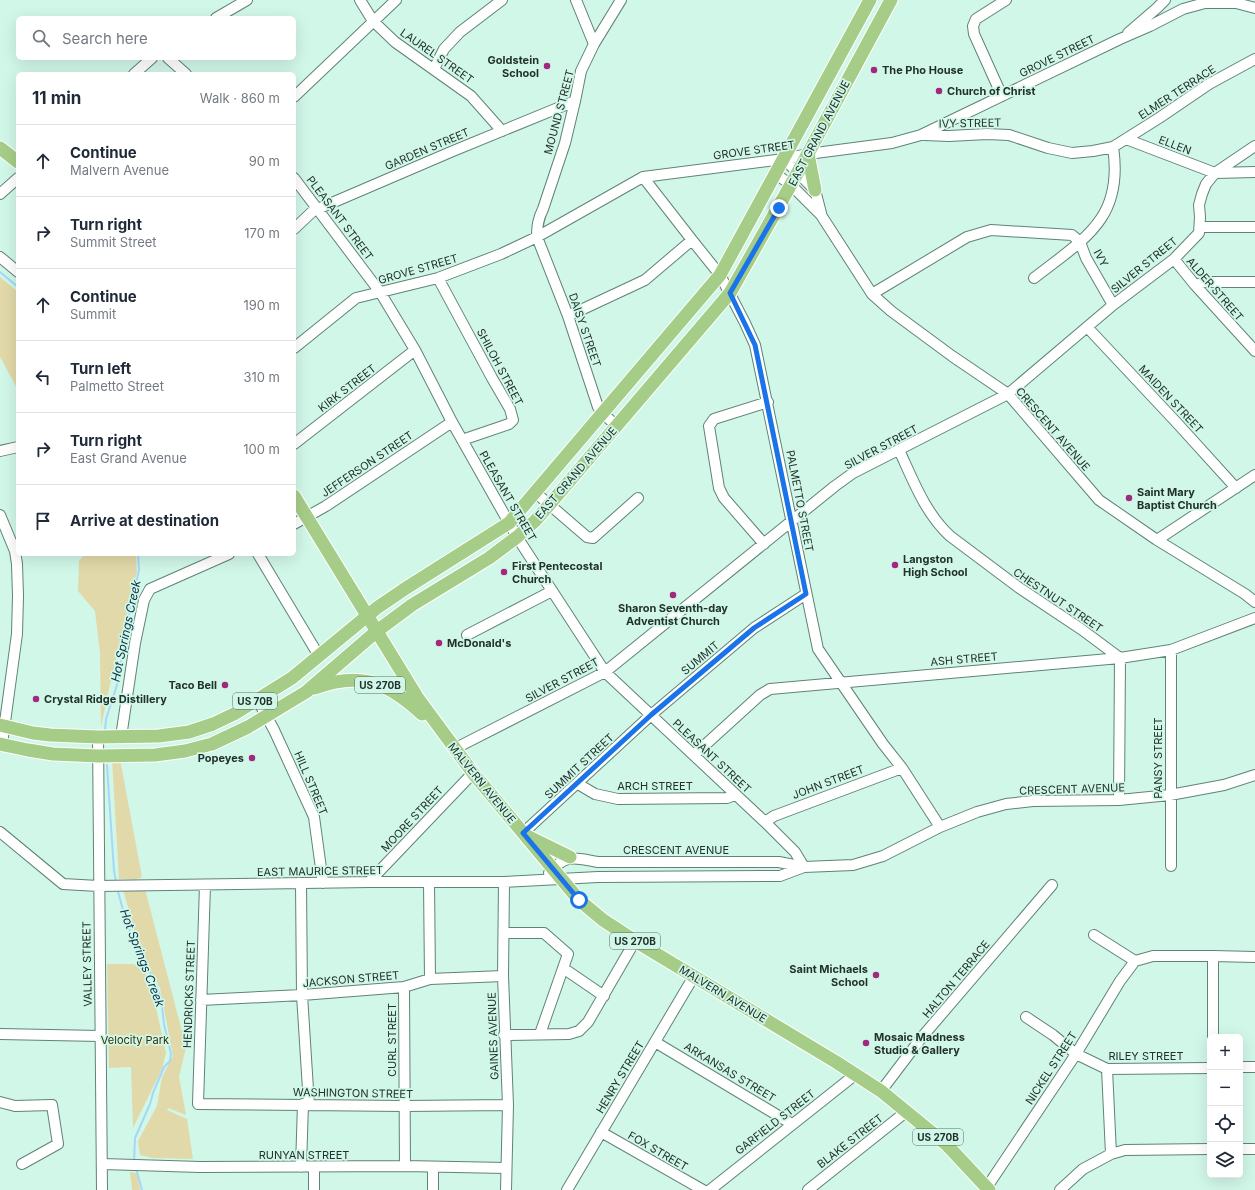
<!DOCTYPE html>
<html lang="en">
<head>
<meta charset="utf-8">
<style>
  body { margin:0; font-family:Inter,sans-serif; background:#f2f2f3; color:#1f2937 }
  .controls { position:absolute; right:12px; bottom:12px; display:grid; overflow:hidden; border-radius:6px; box-shadow:0 4px 16px #0002 }
  .controls button { width:36px; height:36px; display:grid; place-items:center; padding:0; border:0; border-bottom:1px solid #e0e1e3; background:#fff; color:#1f2937; font:20px sans-serif }
  .stop { position:absolute; width:12px; height:12px; margin:-9px; border:3px solid #1a73e8; border-radius:50%; background:#fff }
  .stop.end { background:#1a73e8; border-color:#fff; box-shadow:0 1px 4px #0008 }
  .list { margin:0; padding:0; list-style:none }
  h2 { display:flex; justify-content:space-between; align-items:center; height:52px; margin:0; padding:0 16px; font-size:17px }
  h2 small { font-size:13px; font-weight:400; color:#747a83 }
  .list li { display:grid; grid-template-columns:26px 1fr auto; gap:12px; align-items:center; box-sizing:border-box; height:72px; padding:0 16px; border-top:1px solid #e0e1e3 }
  .list b { display:block; font-size:15px; white-space:nowrap }
  .list p { margin:0; font-size:13px; white-space:nowrap; color:#747a83 }
  .list em { font-size:13px; font-style:normal; color:#747a83 }
  .icon { flex:none; width:22px; height:22px; fill:none; stroke:currentColor; stroke-width:2; stroke-linecap:round; stroke-linejoin:round }
  .map { position:relative; flex:none; width:1255px; height:1190px; overflow:hidden }
  .search { position:absolute; background:#fff; box-shadow:0 4px 16px #0002; left:16px; top:16px; width:280px; height:44px; display:flex; align-items:center; gap:10px; box-sizing:border-box; padding:0 14px; border-radius:6px; color:#747a83; font-size:15px }
  .panel { position:absolute; background:#fff; box-shadow:0 4px 16px #0002; left:16px; top:72px; width:280px; height:484px; border-radius:6px }
  .map>svg:first-child { display:block }
</style>
</head>
<body>
<div class="map">
<svg width="1255" height="1190" viewBox="0 0 1255 1190">
  <rect width="100%" height="100%" fill="#d1f7e8"/>
  <path fill="#e1d9a9" d="M0 277 18 292V390L0 357Z
    M85 554H136L137 572 109 689 101 727 100 653 95 611 78 591 79 561Z
    M112 759H120L142 877 135 880 119 879Z
    M123 889H145L186 1047 179 1077 186 1115 168 1108 167 1110 187 1119 193 1159 153 1158 140 1155 138 1141 157 1106 162 1077 173 1056 160 988 140 950Z
    M107 964H134L146 974 156 1008 166 1053 162 1069 133 1128 131 1067 109 1068Z
    M130 1172 137 1173 140 1190H132Z"/>
  <g fill="none" stroke-linecap="round" stroke-linejoin="round">
    <path stroke="#a5d7f9" stroke-width="2" d="M0 272 18 287
      M105 730 106 719 117 685 128 619 139 570 138 554
      M107 765 114 871 116 882
      M117 888 126 921 138 951 151 974 161 998 164 1024 171 1054 170 1061 164 1067 153 1093 150 1104 135 1138 134 1162
      M136 1168 142 1190"/>
    <g stroke="#608375" stroke-width="12">
      <path id="minor" d="M360 0 373 21 395 42 471 96 502 131
        M576 0 594 44
        M216 18 247 0
        M1128 33 1157 8 1165 0
        M168 58 186 74
        M434 69 444 49 460 32 502 0
        M134 74 152 58
        M1002 96 974 34 973 26 976 19 1006 0
        M294 97 396 0
        M924 135 949 136 987 134 1009 135 1048 148 1072 153 1093 151 1113 147 1159 118 1209 84 1255 59
        M1126 139 1215 173 1255 172
        M784 159 815 190 821 213
        M776 174 791 185 821 215 872 294 891 311 952 356 1008 394 1099 500 1157 540 1245 594 1255 602
        M643 177 692 240 720 275 745 323 755 345 818 649 883 744 902 768 940 827
        M294 178 380 292 415 350 452 422 517 537 605 672 765 822 795 852 804 867
        M0 194 18 178
        M1200 227H1255
        M294 229 313 211 453 151 575 101
        M0 257 18 272
        M1174 259 1195 285 1255 351
        M438 278 492 378 510 409 513 420 509 424 462 440
        M1034 278C1084 239 1124 219 1113 147
        M1195 285 1205 282H1255
        M872 294 967 237 991 230 1072 235 1080 242 1086 258 1113 305
        M568 316 645 280 692 240
        M1087 327 1177 423 1236 488
        M294 348 356 298 438 278 501 254 537 237 643 177 784 159 808 154 892 143 921 135 1120 39 1150 26 1183 9 1205 3H1236L1255 8
        M617 426 602 413 598 407 568 316 537 237C537 226 538 219 543 209L565 143 575 101 581 71 594 44 621 0
        M294 444 415 350
        M899 450C913 480 925 513 950 536L1018 587 1081 629 1120 658 1119 800
        M0 451 18 447
        M536 493 587 537 593 538 638 498
        M0 515 15 551 17 564 18 596 17 634 2 744
        M294 524 326 506 452 422
        M1157 540 1255 475
        M764 544 724 498 719 488 709 426 714 419 768 402
        M258 554 319 656
        M467 635 552 591
        M257 699 274 730 314 817 323 883
        M98 737 102 1190
        M121 737 135 643 144 600 150 589 229 554
        M454 749 605 672 835 486 853 473 1008 394 1113 305 1174 259 1199 233 1200 217 1199 205 1202 194 1206 184 1215 173 1255 146
        M694 755 760 695 770 689 1120 658 1171 650 1255 618
        M578 784 595 794 618 799 727 798 735 795
        M765 822 774 816 902 768
        M0 832 63 884 98 886 369 882H504L598 877 780 876 804 867
        M523 833 651 715 754 628 806 594
        M1171 866V650
        M549 873C567 853 574 858 598 862H779L804 867 853 865 883 856 940 827 977 812 1006 804 1033 801 1119 800 1170 795 1224 785 1255 775
        M369 882 473 773
        M429 882 430 979
        M504 882 503 976 508 1105 506 1190
        M301 883 302 995 309 1105
        M205 885 198 1104 404 1106 508 1105
        M504 933H544L568 954 540 1034
        M1094 935 1135 961 1153 956H1213L1255 957
        M1213 956V1037
        M563 968 604 996
        M404 987 405 1166
        M201 1000 302 995 404 987 430 979 503 976
        M1026 1017 1053 1035 1076 1054 1107 1069 1210 1068
        M0 1034 100 1036
        M504 1035 569 1034 579 1031 588 1022 635 941
        M655 1042 792 1124
        M1240 1067H1255
        M1107 1069 1111 1154
        M881 1091 922 1037 1052 885
        M0 1102 15 1106 52 1105 58 1144 22 1164
        M601 1132 703 1190
        M1240 1149H1255
        M103 1164 200 1167 405 1166 506 1168
        M301 1167 303 1104
        M314 1167V1190
        M987 1187 1076 1054 1120 981 1135 961
        M433 1190V1167
        M567 1190 694 976
        M710 1190 856 1074
        M808 1190 907 1111
        M1060 1190 1083 1169 1111 1154 1125 1150 1210 1149"/>
    </g>
    <g stroke="#fff" stroke-width="15">
      <path id="major" d="M0 148 18 162
        M808 154 815 190
        M294 496 417 697 473 773 579 900 603 920 635 941 836 1062 881 1091 947 1145 989 1190
        M315 688C360 671 388 682 422 714
        M0 725 33 733 50 735 98 737 159 736 189 732 213 724 234 714 292 678 378 607 403 590 509 523 720 275 870 0
        M0 744 28 750 53 754 98 756 155 755 185 751 212 744 248 727 306 692 377 631 412 605 489 558 517 537 535 521 549 505 730 293 798 172 891 0
        M527 836 570 857"/>
    </g>
    <use href="#minor" stroke="#fff" stroke-width="10"/>
    <use href="#major" stroke="#a6cd88" stroke-width="13"/>
  </g>
  <g fill="none" stroke-linecap="round" stroke-linejoin="round">
    <path stroke="#1a73e8" stroke-width="5" d="M579 900 523 833 651 715 754 628 806 594 755 345 730 293 779 208"/>
  </g>
  <g fill="#a1287e" stroke="#d1f7e8" stroke-width="1.5">
    <circle cx="547" cy="66" r="4"/>
    <circle cx="874" cy="70" r="4"/>
    <circle cx="939" cy="91" r="4"/>
    <circle cx="1129" cy="498" r="4"/>
    <circle cx="895" cy="565" r="4"/>
    <circle cx="504" cy="572" r="4"/>
    <circle cx="673" cy="595" r="4"/>
    <circle cx="439" cy="643" r="4"/>
    <circle cx="225" cy="685" r="4"/>
    <circle cx="36" cy="699" r="4"/>
    <circle cx="252" cy="758" r="4"/>
    <circle cx="876" cy="975" r="4"/>
    <circle cx="866" cy="1043" r="4"/>
  </g>
  <g text-anchor="middle" stroke-width="3.5" stroke-linejoin="round" paint-order="stroke">
    <g fill="#d1f7e8" stroke="#566c64" stroke-width="1">
      <rect x="355" y="677" width="50" height="16" rx="3"/>
      <rect x="233" y="693" width="44" height="16" rx="3"/>
      <rect x="610" y="933" width="50" height="16" rx="3"/>
      <rect x="913" y="1129" width="50" height="16" rx="3"/>
    </g>
    <g font-size="10" font-weight="bold" fill="#22312c">
      <text x="380" y="689">US 270B</text>
      <text x="255" y="705">US 70B</text>
      <text x="635" y="945">US 270B</text>
      <text x="938" y="1141">US 270B</text>
    </g>
    <g font-size="11" fill="#22312c" stroke="#d1f7e8">
      <text transform="translate(437 56) rotate(35)" y="4">LAUREL STREET</text>
      <text transform="translate(1057 56) rotate(-26)" y="4">GROVE STREET</text>
      <text transform="translate(1177 92) rotate(-33)" y="4">ELMER TERRACE</text>
      <text transform="translate(559 112) rotate(-75)" y="4">MOUND STREET</text>
      <text transform="translate(970 123) rotate(-1)" y="4">IVY STREET</text>
      <text transform="translate(819 133) rotate(-62)" y="4">EAST GRAND AVENUE</text>
      <text transform="translate(1175 145) rotate(21)" y="4">ELLEN</text>
      <text transform="translate(427 149) rotate(-23)" y="4">GARDEN STREET</text>
      <text transform="translate(754 150) rotate(-8)" y="4">GROVE STREET</text>
      <text transform="translate(340 218) rotate(53)" y="4">PLEASANT STREET</text>
      <text transform="translate(1101 258) rotate(62)" y="4">IVY</text>
      <text transform="translate(1144 265) rotate(-39)" y="4">SILVER STREET</text>
      <text transform="translate(418 269) rotate(-16)" y="4">GROVE STREET</text>
      <text transform="translate(1215 289) rotate(49)" y="4">ALDER STREET</text>
      <text transform="translate(585 330) rotate(71)" y="4">DAISY STREET</text>
      <text transform="translate(500 367) rotate(62)" y="4">SHILOH STREET</text>
      <text transform="translate(347 388) rotate(-38)" y="4">KIRK STREET</text>
      <text transform="translate(1171 399) rotate(47)" y="4">MAIDEN STREET</text>
      <text transform="translate(1053 429) rotate(49)" y="4">CRESCENT AVENUE</text>
      <text transform="translate(881 447) rotate(-28)" y="4">SILVER STREET</text>
      <text transform="translate(367 464) rotate(-34)" y="4">JEFFERSON STREET</text>
      <text transform="translate(576 473) rotate(-49)" y="4">EAST GRAND AVENUE</text>
      <text transform="translate(508 496) rotate(60)" y="4">PLEASANT STREET</text>
      <text transform="translate(800 501) rotate(79)" y="4">PALMETTO STREET</text>
      <text transform="translate(1058 600) rotate(34)" y="4">CHESTNUT STREET</text>
      <text transform="translate(700 658) rotate(-40)" y="4">SUMMIT</text>
      <text transform="translate(964 659) rotate(-5)" y="4">ASH STREET</text>
      <text transform="translate(562 680) rotate(-28)" y="4">SILVER STREET</text>
      <text transform="translate(712 756) rotate(43)" y="4">PLEASANT STREET</text>
      <text transform="translate(1158 758) rotate(-90)" y="4">PANSY STREET</text>
      <text transform="translate(579 766) rotate(-43)" y="4">SUMMIT STREET</text>
      <text transform="translate(828 782) rotate(-21)" y="4">JOHN STREET</text>
      <text transform="translate(311 783) rotate(67)" y="4">HILL STREET</text>
      <text transform="translate(482 783) rotate(51)" y="4">MALVERN AVENUE</text>
      <text x="655" y="790">ARCH STREET</text>
      <text transform="translate(1072 789) rotate(-2)" y="4">CRESCENT AVENUE</text>
      <text transform="translate(412 819) rotate(-47)" y="4">MOORE STREET</text>
      <text x="676" y="854">CRESCENT AVENUE</text>
      <text transform="translate(320 871) rotate(-1)" y="4">EAST MAURICE STREET</text>
      <text transform="translate(87 964) rotate(-91)" y="4">VALLEY STREET</text>
      <text transform="translate(351 979) rotate(-5)" y="4">JACKSON STREET</text>
      <text transform="translate(956 979) rotate(-50)" y="4">HALTON TERRACE</text>
      <text transform="translate(189 994) rotate(-88)" y="4">HENDRICKS STREET</text>
      <text transform="translate(723 994) rotate(31)" y="4">MALVERN AVENUE</text>
      <text transform="translate(493 1036) rotate(-92)" y="4">GAINES AVENUE</text>
      <text transform="translate(392 1040) rotate(-90)" y="4">CURL STREET</text>
      <text x="1146" y="1060">RILEY STREET</text>
      <text transform="translate(1051 1068) rotate(-57)" y="4">NICKEL STREET</text>
      <text transform="translate(730 1072) rotate(31)" y="4">ARKANSAS STREET</text>
      <text transform="translate(620 1077) rotate(-59)" y="4">HENRY STREET</text>
      <text transform="translate(353 1093) rotate(1)" y="4">WASHINGTON STREET</text>
      <text transform="translate(775 1122) rotate(-38)" y="4">GARFIELD STREET</text>
      <text transform="translate(850 1141) rotate(-38)" y="4">BLAKE STREET</text>
      <text transform="translate(658 1151) rotate(30)" y="4">FOX STREET</text>
      <text x="304" y="1159">RUNYAN STREET</text>
    </g>
    <g font-size="11" font-weight="bold" fill="#22312c" stroke="#d1f7e8" text-anchor="start">
      <text x="539" y="64" text-anchor="end">Goldstein<tspan x="539" dy="13">School</tspan></text>
      <text x="882" y="74">The Pho House</text>
      <text x="947" y="95">Church of Christ</text>
      <text x="1137" y="496">Saint Mary<tspan x="1137" dy="13">Baptist Church</tspan></text>
      <text x="903" y="563">Langston<tspan x="903" dy="13">High School</tspan></text>
      <text x="512" y="570">First Pentecostal<tspan x="512" dy="13">Church</tspan></text>
      <text x="673" y="612" text-anchor="middle">Sharon Seventh-day<tspan x="673" dy="13">Adventist Church</tspan></text>
      <text x="447" y="647">McDonald's</text>
      <text x="217" y="689" text-anchor="end">Taco Bell</text>
      <text x="44" y="703">Crystal Ridge Distillery</text>
      <text x="244" y="762" text-anchor="end">Popeyes</text>
      <text x="868" y="973" text-anchor="end">Saint Michaels<tspan x="868" dy="13">School</tspan></text>
      <text x="874" y="1041">Mosaic Madness<tspan x="874" dy="13">Studio &amp; Gallery</tspan></text>
    </g>
    <g font-size="11" fill="#362f04" stroke="#d1f7e8">
      <text x="135" y="1044">Velocity Park</text>
    </g>
    <g font-size="12" font-style="italic" fill="#083148" stroke="#d1f7e8">
      <text transform="translate(126 631) rotate(-78)" y="4">Hot Springs Creek</text>
      <text transform="translate(142 958) rotate(69)" y="4">Hot Springs Creek</text>
    </g>
  </g>
</svg>
<div class="controls">
<button>+</button>
<button>−</button>
<button><svg class="icon" aria-label="locate" viewBox="0 0 24 24"><circle cx="12" cy="12" r="6"/><path d="M12 2v4M12 18v4M2 12h4M18 12h4"/></svg></button>
<button><svg class="icon" aria-label="layers" viewBox="0 0 24 24"><path d="M12 4l9 5-9 5-9-5zM3 14l9 5 9-5"/></svg></button>
</div>
<div class="stop" style="left:579px;top:900px"></div>
<div class="stop end" style="left:779px;top:208px"></div>
<div class="search"><svg class="icon" aria-label="search" viewBox="0 0 24 24"><circle cx="10" cy="10" r="6"/><path d="M15 15l6 6"/></svg>Search here</div>
<section class="panel">
<h2>11 min<small>Walk · 860 m</small></h2>
<ul class="list">
<li><svg class="icon" aria-label="ahead" viewBox="0 0 24 24"><path d="M12 20V5M6 11l6-6 6 6"/></svg><div><b>Continue</b><p>Malvern Avenue</p></div><em>90 m</em></li>
<li><svg class="icon" aria-label="right" viewBox="0 0 24 24"><path d="M7 20v-9h11M14 6l5 5-5 5"/></svg><div><b>Turn right</b><p>Summit Street</p></div><em>170 m</em></li>
<li><svg class="icon" aria-label="ahead" viewBox="0 0 24 24"><path d="M12 20V5M6 11l6-6 6 6"/></svg><div><b>Continue</b><p>Summit</p></div><em>190 m</em></li>
<li><svg class="icon" aria-label="left" viewBox="0 0 24 24"><path d="M17 20v-9H6M10 6l-5 5 5 5"/></svg><div><b>Turn left</b><p>Palmetto Street</p></div><em>310 m</em></li>
<li><svg class="icon" aria-label="right" viewBox="0 0 24 24"><path d="M7 20v-9h11M14 6l5 5-5 5"/></svg><div><b>Turn right</b><p>East Grand Avenue</p></div><em>100 m</em></li>
<li><svg class="icon" aria-label="arrive" viewBox="0 0 24 24"><path d="M6 21V4h12l-3 4 3 4H6"/></svg><div><b>Arrive at destination</b></div></li>
</ul>
</section>
</div>
</body>
</html>
